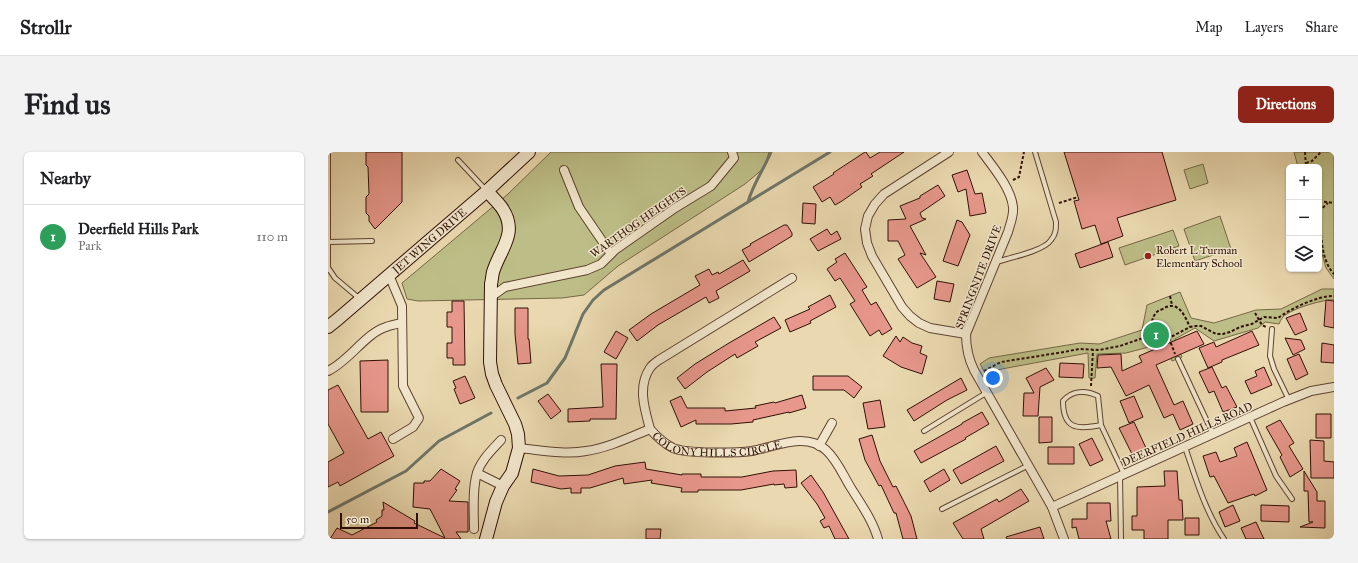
<!DOCTYPE html>
<html lang="en">
<head>
<meta charset="utf-8">
<style>
  body { margin:0; font-family:"IM FELL Great Primer",serif; background:#f2f2f2; color:#202124 }
  .controls { position:absolute; right:12px; top:12px; display:grid; overflow:hidden; border-radius:6px; box-shadow:0 1px 3px #0004 }
  .controls button { width:36px; height:36px; display:grid; place-items:center; padding:0; border:0; border-bottom:1px solid #e0e0e0; background:#fff; color:#202124; font:20px sans-serif }
  .scale { position:absolute; left:12px; bottom:10px; width:78px; box-sizing:border-box; padding-left:4px; border:2px solid #301004; border-top:0; font-size:11px; line-height:14px; white-space:nowrap; color:#301004; -webkit-text-stroke:3px #f1e6cc; paint-order:stroke }
  .you { position:absolute; left:665px; top:226px; width:14px; height:14px; margin:-10px; border:3px solid #fff; border-radius:50%; background:#1a73e8; box-shadow:0 0 0 6px #1a73e833 }
  .badge { display:grid; place-items:center; width:26px; height:26px; border-radius:50%; background:#8f2418; color:#fff; font-size:13px; font-weight:700 }
  .pin { position:absolute; translate:-50% -50%; border:2px solid #fff; box-shadow:0 1px 4px #0006 }
  .list { margin:0; padding:0; list-style:none }
  h2 { display:flex; justify-content:space-between; align-items:center; height:52px; margin:0; padding:0 16px; font-size:17px }
  h2 small { font-size:13px; font-weight:400; color:#757577 }
  .list li { display:grid; grid-template-columns:26px 1fr auto; gap:12px; align-items:center; box-sizing:border-box; height:64px; padding:0 16px; border-top:1px solid #e0e0e0 }
  .list b { display:block; font-size:15px; white-space:nowrap }
  .list p { margin:0; font-size:13px; white-space:nowrap; color:#757577 }
  .list em { font-size:13px; font-style:normal; color:#757577 }
  .icon { flex:none; width:22px; height:22px; fill:none; stroke:currentColor; stroke-width:2; stroke-linecap:round; stroke-linejoin:round }
  .map { position:relative; flex:none; width:1006px; height:387px; overflow:hidden; border-radius:6px }
  header { display:flex; align-items:center; gap:24px; box-sizing:border-box; height:56px; padding:0 20px; background:#fff; border-bottom:1px solid #e0e0e0 }
  header strong { font-size:19px }
  nav { display:flex; gap:22px; margin-inline-start:auto; font-size:14px }
  .intro { display:flex; align-items:center; justify-content:space-between; box-sizing:border-box; height:96px; padding:0 24px }
  h1 { margin:0; font-size:28px }
  .button { padding:10px 18px; border-radius:6px; background:#8f2418; color:#fff; font-size:14px; font-weight:700 }
  main { display:flex; gap:24px; padding:0 24px }
  aside { flex:1; background:#fff; border-radius:6px; box-shadow:0 1px 3px #0004 }
  .map>svg:first-child { display:block }
</style>
</head>
<body>
<header>
<strong>Strollr</strong>
<nav><a>Map</a><a>Layers</a><a>Share</a></nav>
</header>
<div class="intro"><h1>Find us</h1><a class="button">Directions</a></div>
<main>
<aside>
<h2>Nearby<small></small></h2>
<ul class="list">
<li><span class="badge" style="background:#2e9e5b">1</span><div><b>Deerfield Hills Park</b><p>Park</p></div><em>110 m</em></li>
</ul>
</aside>
<div class="map">
<svg width="1006" height="387" viewBox="0 0 1006 387">
  <rect width="100%" height="100%" fill="#ead9b0"/>
  <filter id="stains"><feTurbulence type="fractalNoise" baseFrequency=".005" numOctaves="4"/><feColorMatrix values="0 0 0 0 .2 0 0 0 0 .09 0 0 0 0 .02 0 0 0 .5 -.17"/></filter>
  <radialGradient id="worn" r=".72"><stop offset=".6" stop-color="#630" stop-opacity="0"/><stop offset="1" stop-color="#630" stop-opacity=".3"/></radialGradient>
  <path fill="#bdbe87" stroke="#766746" d="M223 0H441L436 16 417 32 290 114 256 143 234 146 90 149 79 147 74 131 180 42Z
    M966 0H1006V127L998 116 991 91V15H970Z
    M875 12 880 31 862 37 856 18Z
    M892 64 903 97 867 109 856 77Z
    M845 78 851 94 797 113 791 96Z
    M994 137H1006V148C996 147 967 156 959 162 955 164 953 167 951 172L937 170 930 176 886 189 867 176 847 187 854 205 844 209 836 191 798 201 769 202 767 226H761L760 201 663 219 658 223 652 212 661 206 752 191 771 192 814 178 819 153 852 140 863 166 886 171 928 158 953 157Z"/>
  <g fill="none" stroke-linecap="round" stroke-linejoin="round">
    <path stroke="#6e7669" stroke-width="3" d="M420 50C425 32 436 17 443 0
      M190 246 219 231 237 206 255 162 265 148 276 138 502 0
      M0 360 78 319 111 289 163 261"/>
  </g>
  <path fill="#e7978b" stroke="#301004" d="M38 0H74V50L47 77 41 69V64L38 61V45L41 42 40 15 38 13Z
    M537 0H538L542 6 552 0H576L543 22 545 24 532 32 534 35 514 49 507 53 502 45 494 50 485 35 506 22 505 21Z
    M736 0H834L848 48 789 66 795 84 773 92 767 73 754 77 746 49 751 48Z
    M639 18 647 42 654 41 658 61 642 64 638 37 630 40 624 23Z
    M610 33 617 44 592 61 594 66 598 67 582 74 598 103 592 101 608 125 589 136 570 107 577 103 570 89H560V68L578 67 572 54 592 46V44Z
    M475 51 488 52 487 72 474 71Z
    M629 68 634 70 642 83 630 114 615 109Z
    M456 73H459L464 81V84L421 110 414 98 423 93 422 92Z
    M499 77 503 83 509 79 513 87 490 99 482 87Z
    M780 90 785 105 752 116 747 102Z
    M517 101 539 135 534 138 543 153 548 150 564 177 554 183 551 178 542 184 522 152 527 149 512 126 507 129 499 117 509 110 507 107Z
    M415 108 422 119 388 139 391 146 381 151 378 145 330 173 309 189 301 178 323 162 372 133 367 124 381 117 384 123 390 120 391 122Z
    M609 129 626 132 622 150 606 147Z
    M502 143 508 155 482 169 483 171 462 180 457 168 482 157 480 155Z
    M998 148 1006 149V176L996 174Z
    M124 149H136L137 213H125V206H119V191H124V175H119V160H124Z
    M187 156H200V187H201L203 211 190 212 187 182Z
    M972 161 979 178 967 183 958 166Z
    M446 165 453 176 427 190 430 194 409 206 407 202 379 220 357 237 349 226 367 212 401 191Z
    M288 179 300 186 288 207 276 200Z
    M869 179 876 192 828 213 846 253 855 249 865 272 852 278 845 262 836 266 821 233 798 244 783 215 769 216 770 203 793 202 794 219 814 210 811 204Z
    M924 179 931 193 894 208V210L880 216 871 196 886 190 888 195Z
    M568 184 572 190 575 185 584 191 594 194 592 201 599 204 594 222 573 215 555 204Z
    M957 186 973 188 977 197 965 203Z
    M994 191 1006 193V211L993 210Z
    M971 202 980 222 968 228 959 207Z
    M60 208V260H33L32 209Z
    M732 211 756 212 755 226 731 225Z
    M273 212H289L288 267H262V269L240 270V257L275 255Z
    M884 215 894 236 898 234 909 255 895 260 886 239 881 241 871 220Z
    M936 215 944 233 923 242 917 229 929 224 927 219Z
    M718 216 726 228 712 235 710 264H695L696 241H706L698 226Z
    M137 224 147 246 132 252 126 237 128 236 125 229Z
    M485 224H520L534 235 526 246 516 238H485Z
    M633 226 639 238 619 248 586 269 579 258Z
    M10 233 40 287 53 280 66 304 12 334 10 330 0 335V310L16 301 0 272V238Z
    M220 242 233 259 223 267 210 249Z
    M474 243 478 256 461 261V260L425 268V270L403 272H368V268L353 275 342 249 353 244 359 256H397V259L428 256 427 254 446 250 447 251Z
    M806 244 815 265 801 271 792 249Z
    M552 248 557 275 540 277 535 251Z
    M654 260 661 272 637 286 638 287 593 311 586 299 634 272V271Z
    M988 262H1003V286H988Z
    M711 265H724V290L711 291Z
    M952 268 966 291 961 294 975 317 962 325 952 305 954 303 938 275Z
    M806 270 818 296 804 302 791 276Z
    M544 283 552 309 565 335 568 334 583 364 589 387H575L568 361H566L553 333 551 334 537 308 531 287Z
    M764 286 775 308 762 314 751 292Z
    M982 288 996 289V309L1006 310V326H983Z
    M919 290 939 338 927 344 926 342 900 351 886 324 882 325 875 304 888 300 892 310 909 304 906 296Z
    M668 294 676 309 633 332 625 318Z
    M720 295H746V312H720Z
    M317 310 318 317 354 323V322H373V325H414L445 319 468 318 469 335 457 336 456 332 446 333V332L413 338H370V340H353L354 336 323 331 324 328 296 332 295 326 262 336H253V341H243V336L233 337 203 330 205 317 231 324 260 323 287 314Z
    M113 317 132 329 127 337 129 338 121 349 140 350V380H128L133 387H2L9 376 24 383 49 370 48 368 54 364V358H56L55 350 87 369 86 371 117 386 102 357 85 355 86 331H96V329H102Z
    M616 317 622 328 602 340 596 329Z
    M836 319H849L851 348H854L855 368H840V387H816V378H804V364H809V335L837 334Z
    M976 319 989 340V349H997V376L972 375 985 370H981L980 339H976Z
    M483 323 495 340 521 387H507L501 374 496 376 492 369 497 366 489 352 473 331Z
    M693 337 701 349 653 377 656 387H635L625 371 669 347 671 350Z
    M759 351H782L783 369H778L783 387H751L748 375 744 376V367H759Z
    M905 353 912 369 897 375 891 360Z
    M933 353 961 354V370L933 369Z
    M857 366H871V383H857Z
    M928 370 936 387H918L913 376Z
    M712 375 716 387H679L678 385Z
    M318 377H333L332 387H318Z"/>
  <g fill="none" stroke-linecap="round" stroke-linejoin="round">
    <g stroke="#5e422f" stroke-width="6">
      <path id="lane" d="M130 8 158 38
        M0 90 44 89
        M668 110C681 106 716 99 723 88 728 82 728 77 728 70L707 0
        M1 117 7 126 32 147
        M0 118V0
        M944 177 942 204 946 217 961 248
        M850 207 885 282
        M922 265 948 324 964 347
        M773 273C749 278 735 277 735 249 744 238 758 238 770 244L773 273 796 322
        M596 279 658 241
        M857 295C868 327 877 359 896 387
        M792 324 793 387
        M614 357 701 313"/>
    </g>
    <g stroke="#5e422f" stroke-width="10">
      <g id="street">
        <path d="M621 0 556 42 547 52 540 64 537 77 539 91 544 104 574 155 582 164 591 171 602 176 638 182"/>
        <path d="M654 0C665 15 683 36 685 55 686 64 682 72 680 80L638 182C638 196 640 206 646 218L724 355 736 387"/>
        <path d="M236 18 251 55 283 102"/>
        <path d="M61 123 74 154 75 234 91 266 85 275 65 287"/>
        <path d="M163 145 177 135 259 118 273 112 287 98 347 56 383 34 406 6 404 0"/>
        <path d="M0 219C21 209 38 181 58 175 63 173 69 172 74 171"/>
        <path d="M322 277C317 258 309 235 322 216 324 213 328 210 331 208L464 126"/>
        <path d="M491 294 504 271"/>
        <path id="s1" d="M191 296C212 298 237 303 258 299 280 296 302 285 322 277 329 285 335 291 345 296 358 302 409 301 424 299 447 295 477 279 498 298 509 308 515 323 523 336 533 352 545 369 550 387"/>
        <path d="M149 321 175 334"/>
        <path d="M724 355 955 250 983 239 1006 235"/>
        <path d="M146 377C146 360 144 337 149 321 153 308 164 298 173 288"/>
      </g>
    </g>
    <g stroke="#301004" stroke-width="14">
      <g id="secondary">
        <path id="s2" d="M0 175 10 167 159 39 201 0"/>
        <path d="M158 387 168 350 175 334 184 321 191 296 190 282 187 272 168 233 164 222 162 210 163 132C164 128 164 124 165 120 172 97 191 81 174 56 170 50 164 45 159 39"/>
      </g>
    </g>
    <path stroke="#301004" stroke-width="2" stroke-dasharray="3 2" stroke-linecap="butt" d="M977 0 978 15
      M978 11 984 9 993 0
      M685 28 691 25 696 0
      M991 49 1006 51
      M731 51 750 45
      M991 59 1000 51
      M991 63C994 82 992 107 1006 122
      M842 144 844 153
      M927 161 934 173 938 175
      M815 186C829 178 819 168 830 159 832 158 836 157 838 155 852 150 857 165 862 175
      M841 186 847 202
      M656 219 673 210 736 200 751 197 771 198 792 194 812 187 815 186 823 190 833 186H841L862 175 868 174H873L888 182H895L902 180 912 175 924 172 936 165 950 166C964 156 989 144 1006 144
      M763 234 765 198"/>
    <use href="#lane" stroke="#f1e6cc" stroke-width="4"/>
    <use href="#street" stroke="#f1e6cc" stroke-width="8"/>
    <use href="#secondary" stroke="#f1e6cc" stroke-width="12"/>
  </g>
  <circle fill="#8f2418" stroke="#f1e6cc" stroke-width="1.5" cx="820" cy="104" r="4"/>
  <g text-anchor="middle" stroke-width="3" stroke-linejoin="round" paint-order="stroke">
    <g font-size="11" fill="#301004" stroke="#f1e6cc">
      <text transform="translate(310 70) rotate(-35)" y="4">WARTHOG HEIGHTS</text>
      <text dy="4" stroke="none"><textPath href="#s2" startOffset="133">JET WING DRIVE</textPath></text>
      <text transform="translate(650 125) rotate(-69)" y="4">SPRINGNITE DRIVE</text>
      <text transform="translate(859 282) rotate(-24)" y="4">DEERFIELD HILLS ROAD</text>
      <text dy="4" stroke="none"><textPath href="#s1" startOffset="208">COLONY HILLS CIRCLE</textPath></text>
    </g>
    <g font-size="11" fill="#301004" stroke="#f1e6cc" text-anchor="start">
      <text x="828" y="102">Robert L Turman<tspan x="828" dy="13">Elementary School</tspan></text>
    </g>
  </g>
  <rect width="100%" height="100%" filter="url(#stains)"/>
  <rect width="100%" height="100%" fill="url(#worn)"/>
</svg>
<div class="controls">
<button>+</button>
<button>−</button>
<button><svg class="icon" aria-label="layers" viewBox="0 0 24 24"><path d="M12 4l9 5-9 5-9-5zM3 14l9 5 9-5"/></svg></button>
</div>
<div class="scale">50 m</div>
<div class="you"></div>
<div class="pin badge" style="left:828px;top:183px;background:#2e9e5b">1</div>
</div>
</main>
</body>
</html>
